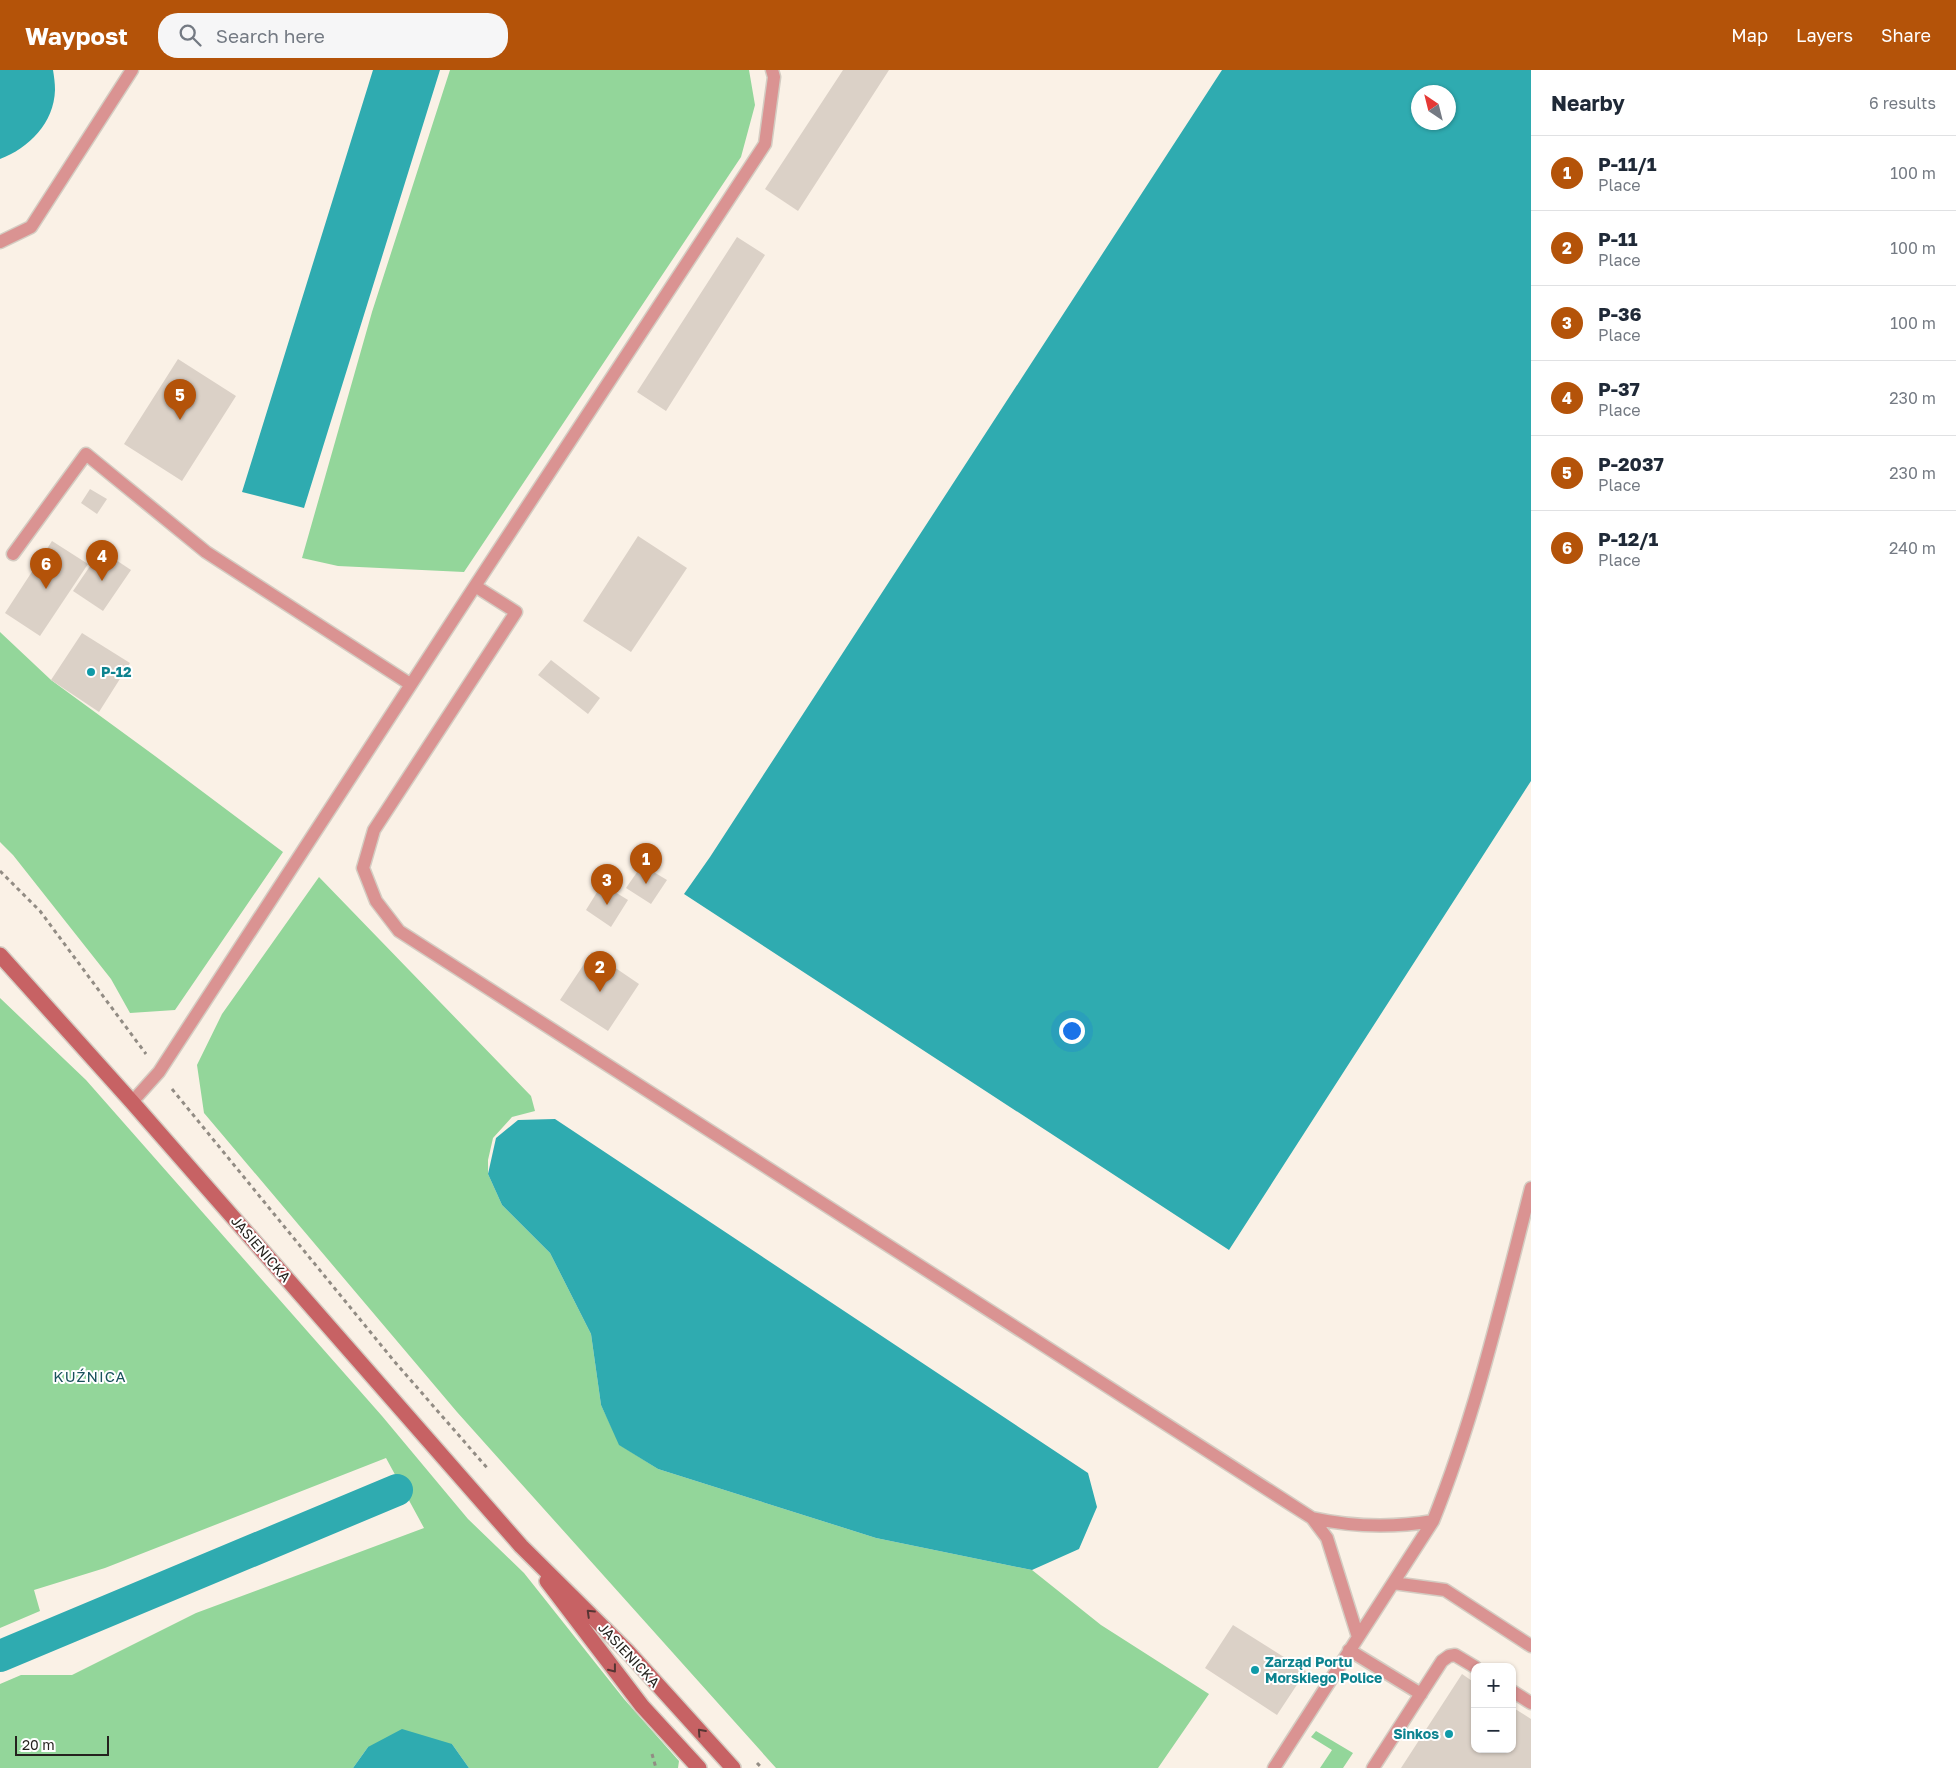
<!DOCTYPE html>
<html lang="en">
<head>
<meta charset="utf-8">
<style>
  body { margin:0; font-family:"Golos Text",sans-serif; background:#f6f6f7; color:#1f2937 }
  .controls { position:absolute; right:15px; bottom:15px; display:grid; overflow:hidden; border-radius:10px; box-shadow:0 1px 4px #0004 }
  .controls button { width:45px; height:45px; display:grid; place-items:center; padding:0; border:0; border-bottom:1px solid #e0e1e3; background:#fff; color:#1f2937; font:25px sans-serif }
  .compass { position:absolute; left:1411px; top:15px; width:45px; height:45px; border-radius:50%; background:#fff; box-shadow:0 1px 4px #0004; rotate:325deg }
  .scale { position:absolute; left:15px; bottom:12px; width:94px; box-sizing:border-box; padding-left:5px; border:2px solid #25221e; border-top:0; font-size:14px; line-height:18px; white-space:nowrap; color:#25221e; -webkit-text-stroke:4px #fff; paint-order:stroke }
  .you { position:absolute; left:1071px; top:960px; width:18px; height:18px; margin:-12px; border:4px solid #fff; border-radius:50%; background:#1a73e8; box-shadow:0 0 0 8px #1a73e833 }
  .badge { display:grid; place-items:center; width:32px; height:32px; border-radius:50%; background:#b45309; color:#fff; font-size:16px; font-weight:700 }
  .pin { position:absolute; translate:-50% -41px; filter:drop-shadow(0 1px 2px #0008) }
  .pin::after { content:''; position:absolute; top:26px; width:18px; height:15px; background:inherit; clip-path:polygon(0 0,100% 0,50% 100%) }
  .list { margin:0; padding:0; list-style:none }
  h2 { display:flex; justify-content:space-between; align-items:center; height:65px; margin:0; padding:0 20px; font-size:21px }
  h2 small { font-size:16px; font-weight:400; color:#747a83 }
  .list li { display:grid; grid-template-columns:32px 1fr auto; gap:15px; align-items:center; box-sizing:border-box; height:75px; padding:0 20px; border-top:1px solid #e0e1e3 }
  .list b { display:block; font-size:19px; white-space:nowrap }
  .list p { margin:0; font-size:16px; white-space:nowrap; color:#747a83 }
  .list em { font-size:16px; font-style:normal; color:#747a83 }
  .icon { flex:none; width:28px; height:28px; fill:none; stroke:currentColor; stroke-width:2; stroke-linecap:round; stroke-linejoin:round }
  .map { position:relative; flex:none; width:1531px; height:1698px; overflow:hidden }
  header { display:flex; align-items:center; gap:30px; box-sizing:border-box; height:70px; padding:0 25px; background:#b45309; color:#fff }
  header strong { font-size:24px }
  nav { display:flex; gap:28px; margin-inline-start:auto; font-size:18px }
  .search { width:350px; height:45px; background:#f6f6f7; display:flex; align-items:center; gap:12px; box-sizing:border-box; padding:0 18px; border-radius:20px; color:#747a83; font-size:19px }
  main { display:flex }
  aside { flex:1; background:#fff }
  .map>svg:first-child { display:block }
</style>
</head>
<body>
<header>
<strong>Waypost</strong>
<div class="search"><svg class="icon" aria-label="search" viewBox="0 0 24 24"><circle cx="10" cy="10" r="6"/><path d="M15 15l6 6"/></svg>Search here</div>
<nav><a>Map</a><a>Layers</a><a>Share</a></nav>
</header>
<main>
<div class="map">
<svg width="1531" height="1698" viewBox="0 0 1531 1698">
  <rect width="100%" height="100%" fill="#faf1e6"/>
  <path fill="#93d69a" d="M450 0H749L755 35 741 87 464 502 338 496 302 488 372 242Z
    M0 562 51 610 155 686 283 782 175 940 130 943 111 909 13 785 0 772Z
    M319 807 531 1026 535 1041 512 1047 493 1068 488 1090V1104L502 1135 550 1183 591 1264 601 1335 620 1375 658 1399 876 1468 1032 1500 1101 1555 1209 1624 1158 1698H776L457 1342 204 1043 197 995 222 944Z
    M0 928 86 1010 382 1346 468 1449 524 1503 624 1629 679 1691 678 1698H469L452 1674 368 1677 353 1698H0V1614L21 1605H72L196 1543 424 1458 386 1388 105 1498 34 1520 40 1541 0 1558Z
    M1316 1661 1353 1683 1343 1698H1320L1332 1680 1311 1667Z"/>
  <path fill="#2fabb0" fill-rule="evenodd" d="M0 0H53C54 6 55 13 55 20 54 53 29 78 0 89Z
    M373 0H440L304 438 242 422Z
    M1222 0H1531V711L1229 1180 684 824 710 787ZM1418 22H1448V52H1418Z
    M555 1049 1088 1403 1097 1437 1079 1479 1032 1500 876 1468 658 1399 619 1375 601 1335 591 1264 550 1183 502 1135 488 1104 496 1068 518 1050Z
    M402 1659 452 1674 469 1698H353L368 1677Z"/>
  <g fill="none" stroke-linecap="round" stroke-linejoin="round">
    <path stroke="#2fabb0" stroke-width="32" d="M0 1586 397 1420"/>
  </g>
  <path fill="#dbd1c7" d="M843 0H889L798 141 765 119Z
    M737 167 765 185 666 341 637 322Z
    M178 289 236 326 182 411 124 374Z
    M90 419 107 429 97 444 81 433Z
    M638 466 687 498 631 582 583 551Z
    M52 471 88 494 40 566 5 543Z
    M101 480 131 500 103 541 73 521Z
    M82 563 130 593 99 642 51 610Z
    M551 590 600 628 588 644 538 605Z
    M642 795 667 810 651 834 626 818Z
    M602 814 628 830 611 857 586 840Z
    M592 882 639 914 608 961 560 930Z
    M1233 1555 1306 1601 1277 1645 1205 1598Z
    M1462 1604 1475 1613V1679H1512V1637L1531 1649V1698H1401Z"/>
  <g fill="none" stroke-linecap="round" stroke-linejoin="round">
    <g stroke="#d4ccc2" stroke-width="15">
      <path id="lane" d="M0 172 31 157 132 0
        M13 484 86 384 206 482 410 614
        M475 516 765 74 774 7 772 0
        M132 1032 159 1002 475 516 516 542 374 760 363 798 376 831 399 861 1312 1448 1327 1468 1358 1567
        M1312 1448C1353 1457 1392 1458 1433 1451
        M1393 1513 1445 1520 1531 1576
        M1349 1580 1421 1624
        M1512 1621 1531 1633
        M1274 1698 1433 1451C1476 1344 1502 1230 1531 1118
        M1373 1698 1442 1591 1449 1586 1455 1585 1475 1597"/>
    </g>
    <g stroke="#d4ccc2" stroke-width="18">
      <path id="secondary" d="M0 885 132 1032 521 1476 628 1582 733 1698
        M547 1511 642 1636 699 1698"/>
    </g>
    <path stroke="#928c84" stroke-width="3" stroke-dasharray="4 4" stroke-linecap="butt" d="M0 801 40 841 146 984
      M172 1019 394 1291 489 1400
      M652 1684 656 1698
      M757 1693 762 1698"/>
    <use href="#lane" stroke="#da9392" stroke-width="12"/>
    <use href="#secondary" stroke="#c76264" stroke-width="15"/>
  </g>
  <defs><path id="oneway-chevron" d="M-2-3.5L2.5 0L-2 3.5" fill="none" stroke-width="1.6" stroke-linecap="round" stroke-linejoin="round" transform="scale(1.25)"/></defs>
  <g stroke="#563533">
    <use href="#oneway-chevron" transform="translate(590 1543) rotate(-136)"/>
    <use href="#oneway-chevron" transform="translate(613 1599) rotate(52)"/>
    <use href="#oneway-chevron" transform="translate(701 1662) rotate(-132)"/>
  </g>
  <g fill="#0f9aa8" stroke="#fff" stroke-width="2">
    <circle cx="91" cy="602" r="5"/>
    <circle cx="1255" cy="1600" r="5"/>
    <circle cx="1449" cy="1664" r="5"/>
  </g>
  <g text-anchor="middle" stroke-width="4" stroke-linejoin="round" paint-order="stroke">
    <g font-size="14" font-weight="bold" fill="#0d838f" stroke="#fff" text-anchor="start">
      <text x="101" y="607">P-12</text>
      <text x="1265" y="1597">Zarząd Portu<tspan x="1265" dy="16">Morskiego Police</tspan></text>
      <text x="1439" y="1669" text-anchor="end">Sinkos</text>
    </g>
    <g font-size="14" fill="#25221e" stroke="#fff">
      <text transform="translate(261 1179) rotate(49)" y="5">JASIENICKA</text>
      <text transform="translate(629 1585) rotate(47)" y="5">JASIENICKA</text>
    </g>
    <g font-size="15" letter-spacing="1" fill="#1a525d" stroke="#fff">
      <text x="90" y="1312">KUŹNICA</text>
    </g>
  </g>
</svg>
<div class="controls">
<button>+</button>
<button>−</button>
</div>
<svg class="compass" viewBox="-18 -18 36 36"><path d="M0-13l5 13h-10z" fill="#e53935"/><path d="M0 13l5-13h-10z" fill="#747a83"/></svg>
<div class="scale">20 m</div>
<div class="you"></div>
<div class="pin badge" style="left:646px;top:814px">1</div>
<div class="pin badge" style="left:600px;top:922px">2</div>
<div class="pin badge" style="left:607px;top:835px">3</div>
<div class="pin badge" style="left:102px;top:511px">4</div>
<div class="pin badge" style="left:180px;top:350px">5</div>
<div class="pin badge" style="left:46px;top:519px">6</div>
</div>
<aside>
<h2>Nearby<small>6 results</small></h2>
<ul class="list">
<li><span class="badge">1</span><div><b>P-11/1</b><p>Place</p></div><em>100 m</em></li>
<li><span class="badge">2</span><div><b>P-11</b><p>Place</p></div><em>100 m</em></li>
<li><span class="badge">3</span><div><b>P-36</b><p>Place</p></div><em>100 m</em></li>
<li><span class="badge">4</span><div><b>P-37</b><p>Place</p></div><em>230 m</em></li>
<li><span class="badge">5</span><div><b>P-2037</b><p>Place</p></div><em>230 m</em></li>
<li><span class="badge">6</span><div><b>P-12/1</b><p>Place</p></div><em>240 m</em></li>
</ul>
</aside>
</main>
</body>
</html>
